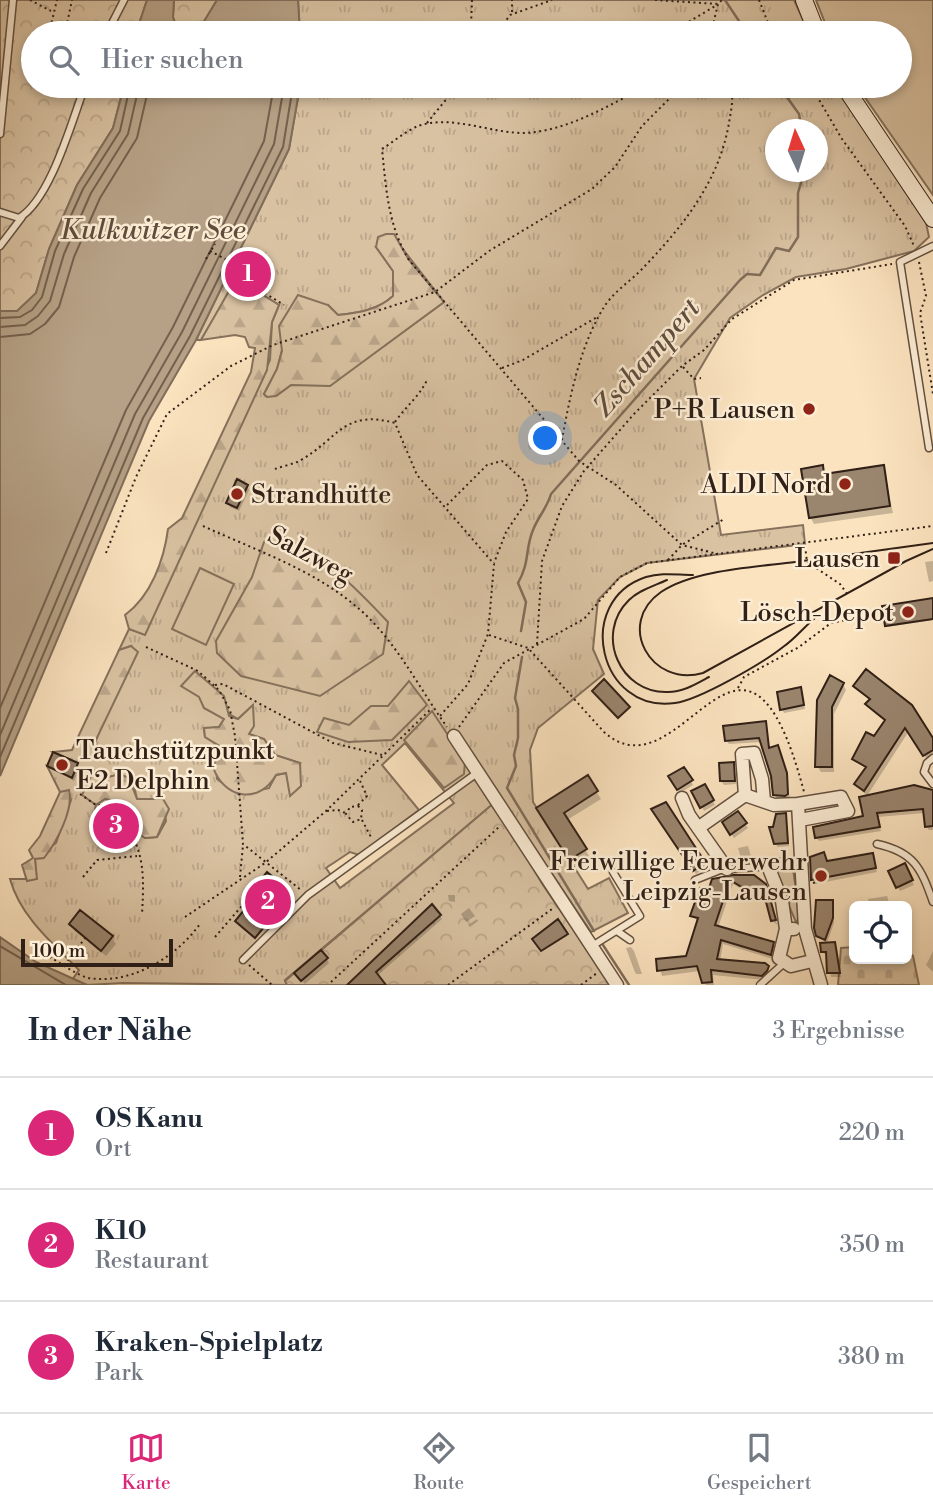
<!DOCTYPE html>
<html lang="de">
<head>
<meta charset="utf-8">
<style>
  body { margin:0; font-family:"Libre Bodoni",serif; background:#f2f2f3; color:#1f2937 }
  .controls { position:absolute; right:21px; bottom:21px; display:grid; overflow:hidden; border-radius:10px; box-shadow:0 4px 10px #0003 }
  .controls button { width:63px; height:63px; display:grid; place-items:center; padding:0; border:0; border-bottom:2px solid #e0e1e3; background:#fff; color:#1f2937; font:35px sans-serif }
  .compass { position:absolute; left:765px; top:119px; width:63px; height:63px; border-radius:50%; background:#fff; box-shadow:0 4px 10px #0003; rotate:356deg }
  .scale { position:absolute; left:21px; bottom:18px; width:152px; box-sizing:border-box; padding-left:7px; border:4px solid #312017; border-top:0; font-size:19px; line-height:24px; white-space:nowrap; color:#312017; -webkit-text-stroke:5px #fcedd5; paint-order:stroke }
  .you { position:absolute; left:546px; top:439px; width:24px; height:24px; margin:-18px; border:5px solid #fff; border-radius:50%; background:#1a73e8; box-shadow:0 0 0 10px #1a73e833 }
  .badge { display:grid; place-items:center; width:46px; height:46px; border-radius:50%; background:#db2777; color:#fff; font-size:23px; font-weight:700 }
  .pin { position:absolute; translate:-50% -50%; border:4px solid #fff; box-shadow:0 2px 7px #0006 }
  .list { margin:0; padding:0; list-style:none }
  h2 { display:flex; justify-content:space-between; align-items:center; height:91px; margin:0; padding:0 28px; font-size:30px }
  h2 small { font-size:23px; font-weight:400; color:#747a83 }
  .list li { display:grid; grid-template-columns:46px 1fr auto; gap:21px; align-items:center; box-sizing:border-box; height:112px; padding:0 28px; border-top:2px solid #e0e1e3 }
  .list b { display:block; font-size:26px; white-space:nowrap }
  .list p { margin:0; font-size:23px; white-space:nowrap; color:#747a83 }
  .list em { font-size:23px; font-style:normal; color:#747a83 }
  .icon { flex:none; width:38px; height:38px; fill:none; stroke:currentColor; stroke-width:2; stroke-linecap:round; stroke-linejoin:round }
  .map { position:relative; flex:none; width:933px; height:985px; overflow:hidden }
  .search { position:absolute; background:#fff; box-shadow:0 4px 10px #0003; left:21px; right:21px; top:21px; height:77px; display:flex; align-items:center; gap:18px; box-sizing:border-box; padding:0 24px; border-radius:38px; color:#747a83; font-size:26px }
  .sheet { height:427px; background:#fff }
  nav { display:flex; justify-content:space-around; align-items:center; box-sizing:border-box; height:98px; border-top:2px solid #e0e1e3; background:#fff; font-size:19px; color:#747a83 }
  nav a { display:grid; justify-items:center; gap:4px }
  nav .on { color:#db2777 }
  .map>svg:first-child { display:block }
</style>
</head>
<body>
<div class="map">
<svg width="933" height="985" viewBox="0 0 933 985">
  <defs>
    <pattern id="grass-tufts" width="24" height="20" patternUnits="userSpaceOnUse" patternTransform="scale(1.75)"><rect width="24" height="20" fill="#d9c2a2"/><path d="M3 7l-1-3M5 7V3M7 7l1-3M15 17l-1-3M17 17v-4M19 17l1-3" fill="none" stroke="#bba68b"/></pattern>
    <pattern id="forest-firs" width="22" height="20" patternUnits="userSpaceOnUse" patternTransform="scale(1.75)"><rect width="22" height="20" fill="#d9c2a2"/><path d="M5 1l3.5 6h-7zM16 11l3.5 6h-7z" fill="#bba68b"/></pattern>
    <pattern id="cemetery-stones" width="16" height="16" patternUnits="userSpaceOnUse" patternTransform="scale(1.75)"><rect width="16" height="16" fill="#d9c2a2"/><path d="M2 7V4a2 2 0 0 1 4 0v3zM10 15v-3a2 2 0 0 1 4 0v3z" fill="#bba68b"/></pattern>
    <pattern id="park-crowns" width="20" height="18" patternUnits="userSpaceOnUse" patternTransform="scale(1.75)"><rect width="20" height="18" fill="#d9c2a2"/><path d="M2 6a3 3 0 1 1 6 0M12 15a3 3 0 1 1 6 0" fill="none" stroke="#bba68b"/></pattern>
  </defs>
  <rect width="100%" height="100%" fill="#fbe3bf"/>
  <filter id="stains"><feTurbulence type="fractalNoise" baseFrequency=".00286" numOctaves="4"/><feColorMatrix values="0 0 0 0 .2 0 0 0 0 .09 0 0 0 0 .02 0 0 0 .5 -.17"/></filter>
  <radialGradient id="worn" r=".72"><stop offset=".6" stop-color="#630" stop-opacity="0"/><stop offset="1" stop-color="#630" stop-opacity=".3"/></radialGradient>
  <path fill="url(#grass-tufts)" stroke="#85715c" stroke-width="2" fill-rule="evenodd" d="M298 0H794L809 33H300Z
    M300 86H835L926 223 929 237 914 251 846 269 796 277 763 295 730 318 694 379 721 535 803 525 805 544 647 563 620 577 598 600 593 649 604 674 538 728 530 750 533 802 588 889 609 878 628 913 591 932 504 802 494 803 285 980 287 985 123 983 87 985 72 980 79 970C52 943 20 916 10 879H36L35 859 56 843 71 800 68 791 60 792 47 766 72 777 78 763 53 752 72 750 78 737 95 743 131 646 119 650 129 629 145 634 270 360 272 322 279 305 213 320 201 340H196L289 149ZM776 130H818V172H776ZM376 247 402 248 444 302 330 385H291L276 396 264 394 277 369 282 350 328 305 338 315C358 313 378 310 393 296V271ZM200 697 238 719 252 706 249 734 264 739 275 755 300 763 286 773 276 775 269 788 238 794 217 779 215 757 221 747 205 737 204 729 219 727 225 718 204 708ZM405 743 454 803 340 888 326 868 350 852 359 855 419 810 382 765ZM120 774 134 786 137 799H163L166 821 157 837 145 838 135 831V835L107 846 94 813 105 778Z
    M793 869 800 917 796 922 775 874 778 870Z"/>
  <path fill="url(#forest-firs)" stroke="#85715c" stroke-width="2" d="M386 234H394L409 260 444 302 330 386 291 385 276 396 267 397 264 394 277 369 282 351 279 326 298 295 328 305 338 315C358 313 378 310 393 296V271L376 247 378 237Z
    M244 283 279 305 272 322 267 370 145 635 129 629 125 615C151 596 164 560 168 529L182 518 251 372 255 348 249 347 245 337 235 335 201 340 233 284Z
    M275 533C321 552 355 587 388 622L383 654 320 696 241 676 217 653 216 641 252 577 264 542Z
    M131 646 138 652 94 744 78 737 119 650Z
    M195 671 224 696 229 716 238 719 253 705 254 726 249 734 264 739 275 755 300 763 301 786 290 796 286 773 276 775C259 805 224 799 213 767L221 747 205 737 204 728 219 727 224 719 204 708 199 697 181 686Z
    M409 681 427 705 392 740 348 742 317 732 324 718 349 725 371 706H388Z
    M432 711 465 761 464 774 444 788 404 740Z
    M94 770 105 778 120 774 129 778 137 799H163L169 809 157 837 145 838 135 831 133 822 106 799 96 805 82 795Z
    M69 790C74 810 56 843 44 858L35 859 37 879 27 881 22 865 33 858 29 850 40 836 60 792Z"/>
  <path fill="url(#cemetery-stones)" stroke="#85715c" stroke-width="2" d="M854 947V959H907V950L913 956 919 985H838L841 948Z"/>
  <path fill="url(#park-crowns)" stroke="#85715c" stroke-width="2" d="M0 0H147L136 33H33V86H124L113 128 77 185 49 249 36 293 17 312 0 311Z
    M174 0H217L197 33 177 29 173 17Z
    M105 799C124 802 133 818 135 835L127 848 113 849C101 843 92 817 96 805Z
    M494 803 543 885 611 985H287L285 981Z"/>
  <path fill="#d9c2a2" stroke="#85715c" stroke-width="2" d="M816 0H933V195L857 86H900V33H829Z
    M200 568 234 584 206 645 172 629Z"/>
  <path fill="#b6a186" stroke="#816d5a" stroke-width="2" d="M147 0H174L173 17 177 29 186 33H136Z
    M217 0H298L300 33H197Z
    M124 86H300L289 149 196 340 149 421 0 776V311H17L36 293 49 249 77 185 113 128Z
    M0 937 36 962 87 985H0Z"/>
  <path fill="#0003" d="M822 467 826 475 883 467 893 513 814 524 810 517Z
    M247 486 249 490 239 511 230 507 228 503Z
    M933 561V581L929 582 925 562Z
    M933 599V620L887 627 886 626Z
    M843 684 846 690 834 714V772H821L817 766 819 701Z
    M855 686 933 741V758L928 761 909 731 867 796 856 784 866 769 854 759 886 722 871 710 867 704 870 701Z
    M802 693 805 709 784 713 782 709Z
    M765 723 770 750 780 751 790 798 777 799 774 794 762 742 729 744 726 740Z
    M733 764 736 784 724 785 721 781Z
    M77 765 79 769 74 781 49 766Z
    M684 769 693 785 680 793 671 777Z
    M587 777 601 799 567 820 589 856 574 866 538 808Z
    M705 786 715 805 704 811 694 792Z
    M933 791V830H929L926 826 925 813 878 817 881 831 819 841 816 837Z
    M665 804 706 867 696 874 654 810Z
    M785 815 789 846 777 847 775 828Z
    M724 822 745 824 748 828 734 838Z
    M748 846 753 863 743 865 738 848Z
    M872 855 877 872 815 884 813 880 812 858 827 862Z
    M904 865 914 885 900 891 890 872Z
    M267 874 287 891 260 924 264 928 256 938 237 923 251 917 272 891Z
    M722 877 768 890 777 925 772 920 769 905 733 884 718 928 773 943 776 948 773 959 723 944 720 961 767 967 770 972 765 980 713 975 714 985H706L700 971 662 976 658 960 687 957 699 922 692 916Z
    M448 895H455V902L449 901Z
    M887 896 890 906H869L868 899Z
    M832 902 834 923 827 943 818 936Z
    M469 908 475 916 466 922 461 914Z
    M81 913 112 938 116 944 106 956 75 931 71 924Z
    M440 916 442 919 377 976 384 985H350Z
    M477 919 478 921 470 927 468 925Z
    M558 922 567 936 543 951 534 940Z
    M834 944 837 948 841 977H831L828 956 822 952Z
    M631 947 634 951 642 974H636L634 970 626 948Z
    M933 951V972L926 965Z
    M327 959 329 963 305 984 299 978Z"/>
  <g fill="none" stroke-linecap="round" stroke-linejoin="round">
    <path stroke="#74604e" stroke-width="2" d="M0 318 20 317 32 310 42 297 55 251 83 189 120 131 130 86
      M0 327 25 325 38 316 50 301 64 254 91 193 128 134 139 86
      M0 337 30 334 45 324 59 307 74 257 100 198 137 138 149 86
      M0 708 126 410 173 327 264 141 274 86
      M0 735 135 414 182 332 274 144 284 86
      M0 757 143 418 190 336 283 147 293 86
      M0 946 66 985"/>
    <path stroke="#816d5a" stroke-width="2.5" d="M725 0 747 33
      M779 86 799 114 802 130
      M521 631 526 602 518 583C530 562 525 549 533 530 538 517 547 508 551 494L740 280 747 274 760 275 776 248 789 251 798 237V193L804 172
      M522 657 515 698 518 709V738L514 755 516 766 507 788 594 931
      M603 945 629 985"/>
  </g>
  <path fill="#9a856e" stroke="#312017" stroke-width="2" d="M823 465 824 474 884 465 890 506 809 518 801 469Z
    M237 479 248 485 237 508 226 503Z
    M933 598V619L885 626 882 606Z
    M866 669 912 705 933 738V750L923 756 905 728 864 791 854 784 866 767 852 759 866 732 874 736 885 720 865 704 870 699 853 686Z
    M830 675 844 683 832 707V767H815L817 700Z
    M604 679 630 707 618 718 592 691Z
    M801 687 804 705 780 710 777 692Z
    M766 721 769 748 778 745 787 773 788 794 785 796 773 795 771 776 759 738 725 741 723 726Z
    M53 752 78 763 72 778 47 766Z
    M734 762 735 781H720L719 763Z
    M684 767 693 780 677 790 668 776Z
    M588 775 598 791 564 813 587 849 569 860 536 808Z
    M705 784 714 800 700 808 691 791Z
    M914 785 933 790V826L925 827 923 809 877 813 880 827 815 838 813 827 863 816 859 797Z
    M666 802 705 862 693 871 651 809Z
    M738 811 747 823 730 835 722 822Z
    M786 813 788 843 774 844 769 827H773L776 814Z
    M824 852 827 861 873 853 876 868 811 880 810 857Z
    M905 863 913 880 896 888 888 871Z
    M267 872 287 888 260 922 265 926 255 938 235 921 244 910 251 915 270 891 259 882Z
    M733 875H754L766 884 776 920 771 921 766 902 730 880 715 925 774 942 771 955 721 940 717 959 765 963 769 966 767 971 762 976 711 970 712 982 702 983 697 966 657 971 656 959 686 956 698 918 690 916 700 888 708 891 712 879Z
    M816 900H833V918L825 940 816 936 814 928Z
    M432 904 441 915 376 972 386 985H347Z
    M80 910 113 936 101 951 69 924Z
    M558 919 568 934 541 951 532 939Z
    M835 942 840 973H827L826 952H821L820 943Z
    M321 950 328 958 301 981 294 973Z"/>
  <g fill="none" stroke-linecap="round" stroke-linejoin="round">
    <g stroke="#645141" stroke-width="9">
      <path id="service" d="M107 33 124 0
        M0 134 13 0
        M0 212 19 218C51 199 72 120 85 86
        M0 246 22 217
        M929 448 900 262 933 246
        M933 758 927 763 924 772 933 784
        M877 844C914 852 921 868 933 902
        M695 880 720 870 771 866
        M617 931 630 940
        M592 946 640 916 613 872
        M243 960 308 895 477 773
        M760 985 783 964"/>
    </g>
    <g stroke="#645141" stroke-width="15">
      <path id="minor" d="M454 736 617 985
        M745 795 742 754 754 753 762 779 764 801
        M682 798 689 815 727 869
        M800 820 848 811 841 797 798 804 805 929 821 985
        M698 828 745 795 774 805 798 804
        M786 929 782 901 770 871 771 865 801 864
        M794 929H786L779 958 791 966 812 961"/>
    </g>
    <g stroke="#312017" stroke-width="18">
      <path id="secondary" d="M804 0 817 33
        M844 86 933 219"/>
    </g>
    <path stroke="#312017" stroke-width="2" stroke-dasharray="2 3.5" stroke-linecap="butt" d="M30 0 51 11
      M472 0 471 26 476 33
      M655 0 718 4
      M759 0 772 33
      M512 12V0
      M51 22 66 26
      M49 33 57 0
      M65 33 72 0
      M497 33 510 15 552 0
      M670 33 717 5
      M711 33 718 4 722 0
      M647 86C609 105 570 130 526 133 492 134 452 114 418 126 406 131 393 142 382 149 386 188 388 226 409 260L579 461 616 485 682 545 718 554
      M811 86 842 139 905 226 914 246
      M427 123 457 86
      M210 251 233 263 229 271 284 305
      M206 259 215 244
      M919 262 926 296 920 313 933 394
      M683 367 694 379 701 378
      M502 368 523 360 599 316
      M395 422C406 406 419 397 427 380
      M562 440C570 395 581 342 606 304 617 289 632 280 644 267 684 225 719 181 729 123 731 111 734 97 731 86
      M275 469C283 466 294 464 301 460 339 438 344 409 395 423L417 475 494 564 488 634 468 684 440 716
      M447 505 487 465 502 461 523 480 528 499 506 532 494 563
      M203 526C253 549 309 568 352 603 393 635 417 685 447 727
      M805 546 807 562 840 584 848 595
      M106 553 136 477 167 414 231 366 273 345 435 292 489 251 592 189 615 167 642 126 677 91 678 86
      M668 560 682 545 724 519
      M489 635 528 648 604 732C682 802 744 563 804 792
      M537 644 542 561 562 506 584 471 634 414 682 366 704 350 732 319 794 280 892 264
      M146 647 198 671 219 690 230 710 235 736 243 844 301 890
      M215 685 223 684 333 743 382 755
      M738 688 744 677 799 647 831 623 856 618
      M459 727 504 663 584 619 620 577 647 563 933 526
      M80 794 96 805H113C143 845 145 865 142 914
      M358 805 367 796 360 781
      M358 806 362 810 361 819 353 822 346 814 350 807Z
      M327 811 338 810 345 813
      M362 820 372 839
      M83 877 97 860 137 856
      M240 877 243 845
      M813 883 826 880
      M185 917 265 863 326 811 432 708
      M215 937 259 886 268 893
      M45 954C59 962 73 973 88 978 132 985 176 957 200 924
      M64 965 86 937
      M249 965 272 985
      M331 982 500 826
      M448 985 552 909
      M581 985 597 973"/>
    <use href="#service" stroke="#fcedd5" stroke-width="6"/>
    <use href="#minor" stroke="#fcedd5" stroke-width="12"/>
    <use href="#secondary" stroke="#fcedd5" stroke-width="16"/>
    <path stroke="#312017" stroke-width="2" d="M933 543C887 549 841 556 795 562 756 567 693 570 661 592 615 624 651 688 703 673L906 561 933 549
      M693 575C677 575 662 572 646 577 573 601 599 714 675 703 699 700 763 663 783 647 795 639 804 627 815 618
      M667 580C654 586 639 590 629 600 594 634 620 694 668 692 683 692 696 684 709 677"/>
  </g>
  <g fill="#8f2418" stroke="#fcedd5" stroke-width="2.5">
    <circle cx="809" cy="409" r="7"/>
    <circle cx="845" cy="484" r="7"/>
    <circle cx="237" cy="494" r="7"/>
    <rect x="887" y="551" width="14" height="14" rx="3.5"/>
    <circle cx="908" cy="612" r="7"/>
    <circle cx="62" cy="765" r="7"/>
    <circle cx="821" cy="876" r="7"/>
  </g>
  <g text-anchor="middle" stroke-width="5" stroke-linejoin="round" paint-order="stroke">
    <g font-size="26" fill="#312017" stroke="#fcedd5" text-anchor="end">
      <text x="795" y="418">P+R Lausen</text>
      <text x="831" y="493">ALDI Nord</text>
      <text x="251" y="503" text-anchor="start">Strandhütte</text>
      <text x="880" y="567">Lausen</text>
      <text x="894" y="621">Lösch-Depot</text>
      <text x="76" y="759" text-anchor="start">Tauchstützpunkt<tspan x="76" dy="30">E2 Delphin</tspan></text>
      <text x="807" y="870">Freiwillige Feuerwehr<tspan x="807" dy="30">Leipzig-Lausen</tspan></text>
    </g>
    <g font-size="26" fill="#312017" stroke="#fcedd5">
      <text transform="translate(311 554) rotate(28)" y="9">Salzweg</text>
    </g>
    <g font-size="28" font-style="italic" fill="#604d3e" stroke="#fcedd5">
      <text x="153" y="239">Kulkwitzer See</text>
      <text transform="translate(646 357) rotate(-49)" y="10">Zschampert</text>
    </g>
  </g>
  <rect width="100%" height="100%" filter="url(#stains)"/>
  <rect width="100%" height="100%" fill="url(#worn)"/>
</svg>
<div class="controls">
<button><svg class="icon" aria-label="locate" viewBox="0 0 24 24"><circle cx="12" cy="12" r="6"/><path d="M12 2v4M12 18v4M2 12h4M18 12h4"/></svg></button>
</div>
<svg class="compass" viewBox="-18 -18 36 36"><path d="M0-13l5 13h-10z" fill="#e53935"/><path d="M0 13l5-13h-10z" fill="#747a83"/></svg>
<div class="scale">100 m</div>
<div class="you"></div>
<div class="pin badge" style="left:248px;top:274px">1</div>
<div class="pin badge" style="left:268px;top:902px">2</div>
<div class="pin badge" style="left:116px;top:826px">3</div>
<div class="search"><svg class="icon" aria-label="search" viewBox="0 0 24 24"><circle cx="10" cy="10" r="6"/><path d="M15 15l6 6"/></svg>Hier suchen</div>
</div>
<section class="sheet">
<h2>In der Nähe<small>3 Ergebnisse</small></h2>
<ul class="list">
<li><span class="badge">1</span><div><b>OS Kanu</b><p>Ort</p></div><em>220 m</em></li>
<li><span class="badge">2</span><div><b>K10</b><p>Restaurant</p></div><em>350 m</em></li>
<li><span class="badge">3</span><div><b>Kraken-Spielplatz</b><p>Park</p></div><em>380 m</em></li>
</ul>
</section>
<nav>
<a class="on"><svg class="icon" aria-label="map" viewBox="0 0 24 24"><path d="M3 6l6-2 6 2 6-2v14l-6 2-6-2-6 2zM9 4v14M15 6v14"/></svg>Karte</a>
<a><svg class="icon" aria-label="directions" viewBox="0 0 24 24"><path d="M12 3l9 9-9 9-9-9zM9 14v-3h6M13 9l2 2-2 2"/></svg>Route</a>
<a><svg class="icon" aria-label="saved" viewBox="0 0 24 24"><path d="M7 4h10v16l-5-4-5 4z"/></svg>Gespeichert</a>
</nav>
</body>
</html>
